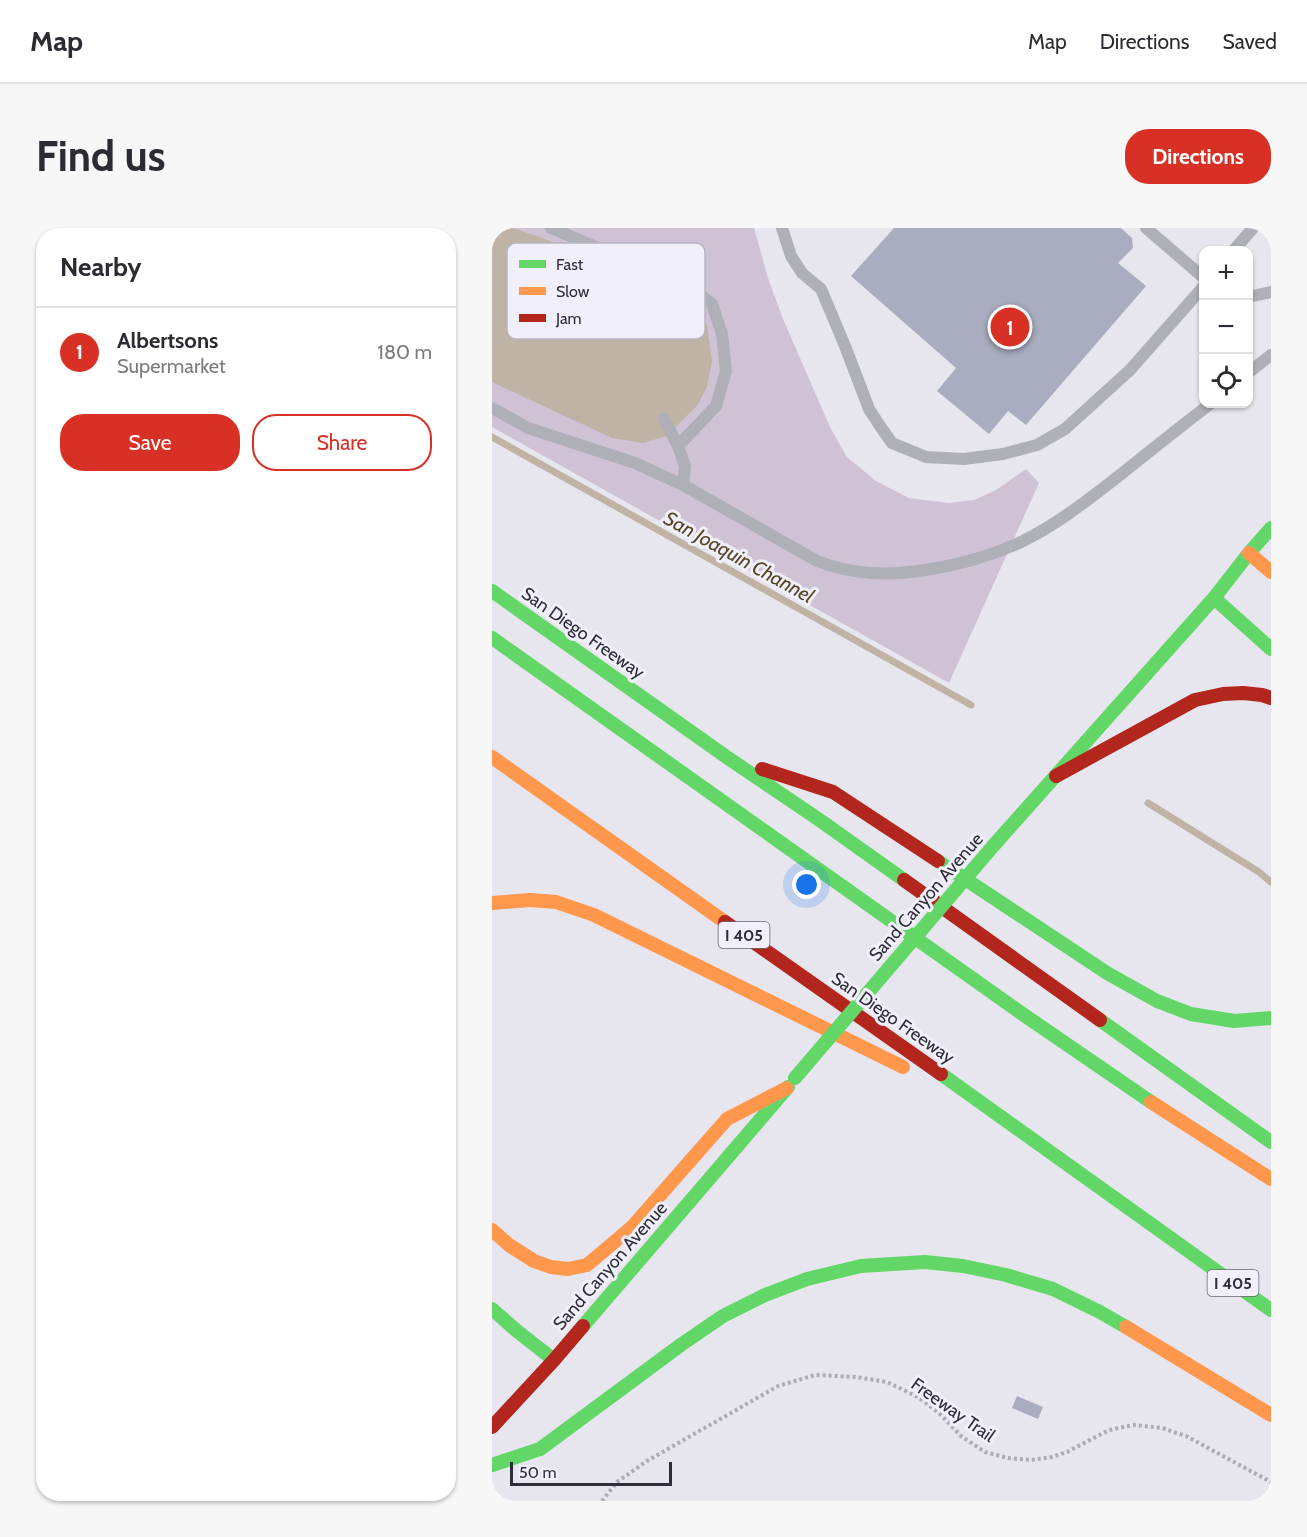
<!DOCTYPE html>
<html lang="en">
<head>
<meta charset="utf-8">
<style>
  body { margin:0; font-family:Cabin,sans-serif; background:#f7f7f7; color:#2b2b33 }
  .controls { position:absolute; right:18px; top:18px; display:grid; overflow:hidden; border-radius:12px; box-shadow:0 2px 4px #0004 }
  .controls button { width:54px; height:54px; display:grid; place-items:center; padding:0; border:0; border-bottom:2px solid #e1e1e2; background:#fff; color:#2b2b33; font:30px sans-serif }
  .scale { position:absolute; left:18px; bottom:15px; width:162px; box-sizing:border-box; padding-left:6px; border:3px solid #2d2e39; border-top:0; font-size:16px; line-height:21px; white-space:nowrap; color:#2d2e39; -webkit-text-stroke:4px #f0effa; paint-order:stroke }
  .you { position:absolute; left:315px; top:657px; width:21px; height:21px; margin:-15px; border:4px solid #fff; border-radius:50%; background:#1a73e8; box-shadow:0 0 0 9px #1a73e833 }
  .badge { display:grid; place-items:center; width:39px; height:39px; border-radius:50%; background:#d93025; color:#fff; font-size:20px; font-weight:700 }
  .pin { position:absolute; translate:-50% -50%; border:3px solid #fff; box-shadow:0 2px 6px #0006 }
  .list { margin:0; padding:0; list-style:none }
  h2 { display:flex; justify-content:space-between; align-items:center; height:78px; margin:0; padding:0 24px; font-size:26px }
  h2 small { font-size:20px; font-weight:400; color:#7c7c81 }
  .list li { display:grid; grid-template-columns:39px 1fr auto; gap:18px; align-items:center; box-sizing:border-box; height:90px; padding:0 24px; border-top:2px solid #e1e1e2 }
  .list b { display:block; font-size:22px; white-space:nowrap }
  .list p { margin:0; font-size:20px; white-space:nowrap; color:#7c7c81 }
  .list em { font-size:20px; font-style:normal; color:#7c7c81 }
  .actions { display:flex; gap:12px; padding:18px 24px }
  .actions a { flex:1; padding:14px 0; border:2px solid #d93025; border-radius:24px; text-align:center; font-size:21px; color:#d93025 }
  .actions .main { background:#d93025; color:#fff }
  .icon { flex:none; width:33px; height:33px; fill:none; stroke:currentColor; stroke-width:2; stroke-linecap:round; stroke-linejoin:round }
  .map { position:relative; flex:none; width:779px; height:1273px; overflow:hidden; border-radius:24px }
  header { display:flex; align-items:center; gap:36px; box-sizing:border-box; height:84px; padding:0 30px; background:#fff; border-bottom:2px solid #e1e1e2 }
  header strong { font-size:28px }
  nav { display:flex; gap:33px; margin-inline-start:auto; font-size:21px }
  .intro { display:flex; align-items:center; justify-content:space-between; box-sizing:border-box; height:144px; padding:0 36px }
  h1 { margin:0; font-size:42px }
  .button { padding:15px 27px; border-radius:24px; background:#d93025; color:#fff; font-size:21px; font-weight:700 }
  main { display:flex; gap:36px; padding:0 36px }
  aside { flex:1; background:#fff; border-radius:24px; box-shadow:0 2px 4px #0004 }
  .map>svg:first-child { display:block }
</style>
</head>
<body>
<header>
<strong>Map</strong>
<nav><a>Map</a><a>Directions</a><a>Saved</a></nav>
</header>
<div class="intro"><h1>Find us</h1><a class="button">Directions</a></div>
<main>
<aside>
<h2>Nearby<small></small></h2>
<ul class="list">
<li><span class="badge">1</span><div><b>Albertsons</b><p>Supermarket</p></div><em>180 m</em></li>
</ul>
<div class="actions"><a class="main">Save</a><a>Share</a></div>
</aside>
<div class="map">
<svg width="779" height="1273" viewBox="0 0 779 1273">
  <rect width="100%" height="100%" fill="#e7e6ee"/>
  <path fill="#d0c2d5" d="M0 0H262L276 50 291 91 338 199 355 229 384 253 417 270 457 275 482 272 504 262 534 241 547 255 457 455 0 199Z"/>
  <path fill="#beb3a4" d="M0 0H20L48 9 201 75 215 97 220 133 215 159 205 178 174 208 151 215 120 210 0 154Z"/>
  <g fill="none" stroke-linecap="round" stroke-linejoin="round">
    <path stroke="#beb3a4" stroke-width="7" d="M0 209 479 477
      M656 575 767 644 779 654"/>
  </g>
  <path fill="#aaadc0" d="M402 0H629L640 10 641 20 626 35 654 58 534 197 516 183 497 206 445 163 464 140 359 48Z
    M525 1168 551 1179 546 1191 520 1180Z"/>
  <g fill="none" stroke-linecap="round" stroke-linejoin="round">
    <path stroke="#acabb5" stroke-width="4" stroke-dasharray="3 3" stroke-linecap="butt" d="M110 1273 125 1254 155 1233 286 1158 323 1147 364 1149 395 1154 426 1169 447 1185 469 1208 493 1224 516 1230 539 1232 560 1229 575 1224 617 1202 642 1197 670 1200 694 1208 779 1254"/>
    <path stroke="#afafb8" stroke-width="12" d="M59 0 200 60 220 76 230 106 234 143 224 178 186 218 193 238 191 257
      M290 0 299 28 310 45 329 61 353 118 377 181 388 198 400 215 434 229 472 231 511 226 545 217 573 201 638 142 712 58
      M654 0 712 50
      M742 22 761 0
      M756 69 779 64
      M756 145 779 127
      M0 180 36 200 143 235 191 257 325 333C361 347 395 348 433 342 466 337 499 328 529 314 566 296 597 271 628 247 658 223 688 199 718 176
      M172 191 186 218"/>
    <path stroke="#63d668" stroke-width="14" d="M0 363 236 530 329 593 412 652
      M722 370 779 421
      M0 410 532 787 659 874
      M502 617 722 370 757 325 779 300
      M446 633 615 745 665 773 699 786 742 793 779 790
      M608 792 779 914
      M449 846 779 1082
      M0 1081 25 1103 62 1132
      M91 1098 296 859
      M0 1237 48 1221 190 1116 231 1088 273 1067 315 1051 369 1038 433 1034 471 1038 514 1047 561 1061 608 1084 634 1099"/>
    <path stroke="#ff974d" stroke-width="14" d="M757 325 779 344
      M0 529 233 694
      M0 675 38 672 64 674 102 687 411 839
      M659 874 779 951
      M0 1002 17 1017 42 1033 59 1039 76 1041 95 1037 140 999 235 891 295 860
      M634 1099 779 1187"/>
    <path stroke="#b3261e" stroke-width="14" d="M270 541 341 564 446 633
      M564 548 703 472 731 466 751 465 770 467 779 470
      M412 652 608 792
      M233 694 449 846
      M0 1199 62 1132 91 1098"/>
    <path stroke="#63d668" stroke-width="14" d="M303 850 502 617"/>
  </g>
  <g text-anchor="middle" stroke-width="6" stroke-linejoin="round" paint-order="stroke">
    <g fill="#f0effa" stroke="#686873" stroke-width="1.5">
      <rect x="226.5" y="694" width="51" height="26" rx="4.5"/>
      <rect x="715.5" y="1042" width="51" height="26" rx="4.5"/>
    </g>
    <g font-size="16" font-weight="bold" fill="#2d2e39">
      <text x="252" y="713">I 405</text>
      <text x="741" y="1061">I 405</text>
    </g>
    <g font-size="18" fill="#2d2e39" stroke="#f0effa">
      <text transform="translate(91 405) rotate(35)" y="6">San Diego Freeway</text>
      <text transform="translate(434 669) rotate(-49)" y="6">Sand Canyon Avenue</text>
      <text transform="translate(401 790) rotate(35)" y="6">San Diego Freeway</text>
      <text transform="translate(118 1038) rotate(-49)" y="6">Sand Canyon Avenue</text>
      <text transform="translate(461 1182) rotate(35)" y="6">Freeway Trail</text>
    </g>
    <g font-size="20" font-style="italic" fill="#574525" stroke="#f0effa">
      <text transform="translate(247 329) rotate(29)" y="7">San Joaquin Channel</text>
    </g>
  </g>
  <rect x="15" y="15" width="198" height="96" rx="9" fill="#f0effa" stroke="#b6b5c0" stroke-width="1.5"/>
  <rect x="27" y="32" width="27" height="8" fill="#63d668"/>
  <rect x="27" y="59" width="27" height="8" fill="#ff974d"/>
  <rect x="27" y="86" width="27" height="8" fill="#b3261e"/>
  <g font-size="16" fill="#2d2e39">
    <text x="64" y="42">Fast</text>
    <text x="64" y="69">Slow</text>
    <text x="64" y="96">Jam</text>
  </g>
</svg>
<div class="controls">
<button>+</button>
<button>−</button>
<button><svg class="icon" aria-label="locate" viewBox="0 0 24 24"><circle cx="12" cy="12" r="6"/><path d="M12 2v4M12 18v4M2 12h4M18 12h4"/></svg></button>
</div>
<div class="scale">50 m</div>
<div class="you"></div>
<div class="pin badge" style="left:518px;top:99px">1</div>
</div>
</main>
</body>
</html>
